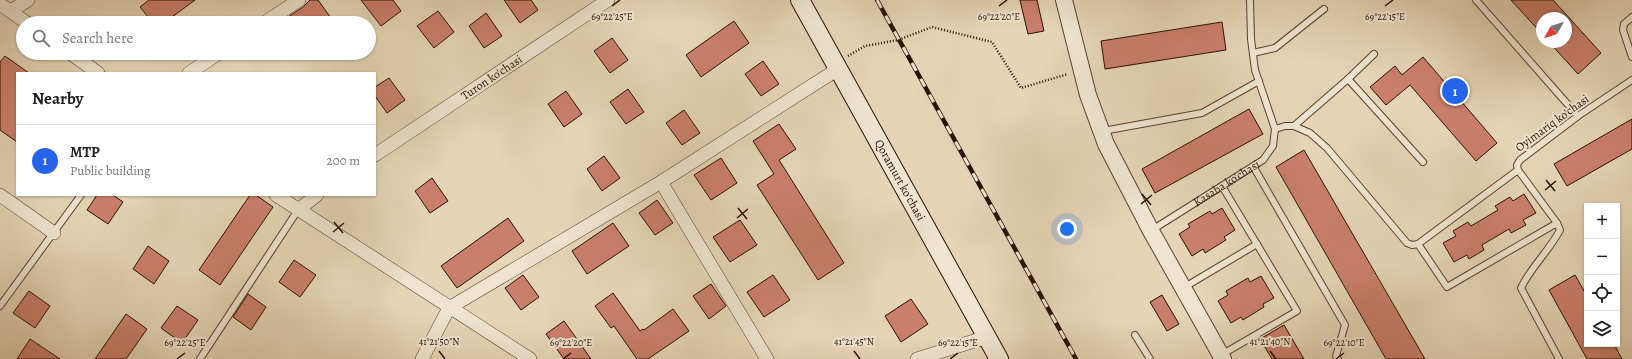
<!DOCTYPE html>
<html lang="en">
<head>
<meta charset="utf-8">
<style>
  body { margin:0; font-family:Alegreya,serif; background:#f2f2f2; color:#202124 }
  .controls { position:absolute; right:12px; bottom:12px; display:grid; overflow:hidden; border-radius:0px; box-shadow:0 1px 3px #0004 }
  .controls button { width:36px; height:36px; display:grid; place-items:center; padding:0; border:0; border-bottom:1px solid #e0e0e0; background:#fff; color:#202124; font:20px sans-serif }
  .compass { position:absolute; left:1536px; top:12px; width:36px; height:36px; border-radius:50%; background:#fff; box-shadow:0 1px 3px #0004; rotate:231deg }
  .you { position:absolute; left:1067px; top:229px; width:14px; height:14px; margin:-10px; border:3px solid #fff; border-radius:50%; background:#1a73e8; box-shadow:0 0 0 6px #1a73e833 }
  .badge { display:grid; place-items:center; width:26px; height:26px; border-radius:50%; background:#2563eb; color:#fff; font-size:13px; font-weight:700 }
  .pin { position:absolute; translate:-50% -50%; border:2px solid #fff; box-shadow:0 1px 4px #0006 }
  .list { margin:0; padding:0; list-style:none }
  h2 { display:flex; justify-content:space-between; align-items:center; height:52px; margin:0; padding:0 16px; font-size:17px }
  h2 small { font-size:13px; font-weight:400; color:#757577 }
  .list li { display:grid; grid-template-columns:26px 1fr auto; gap:12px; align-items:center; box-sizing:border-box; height:72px; padding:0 16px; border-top:1px solid #e0e0e0 }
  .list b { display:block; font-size:15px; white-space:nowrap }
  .list p { margin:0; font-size:13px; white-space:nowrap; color:#757577 }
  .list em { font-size:13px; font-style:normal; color:#757577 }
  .icon { flex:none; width:22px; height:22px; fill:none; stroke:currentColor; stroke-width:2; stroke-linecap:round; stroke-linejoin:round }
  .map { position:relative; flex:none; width:1632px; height:359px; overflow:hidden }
  .search { position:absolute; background:#fff; box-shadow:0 1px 3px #0004; left:16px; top:16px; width:360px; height:44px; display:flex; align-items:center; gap:10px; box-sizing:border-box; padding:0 14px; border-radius:22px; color:#757577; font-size:15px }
  .panel { position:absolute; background:#fff; box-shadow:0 1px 3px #0004; left:16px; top:72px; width:360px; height:124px; border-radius:0px }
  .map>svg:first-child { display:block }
</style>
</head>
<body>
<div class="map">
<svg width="1632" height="359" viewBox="0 0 1632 359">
  <rect width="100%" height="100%" fill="#e5d5b6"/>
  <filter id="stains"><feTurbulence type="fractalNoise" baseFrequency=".005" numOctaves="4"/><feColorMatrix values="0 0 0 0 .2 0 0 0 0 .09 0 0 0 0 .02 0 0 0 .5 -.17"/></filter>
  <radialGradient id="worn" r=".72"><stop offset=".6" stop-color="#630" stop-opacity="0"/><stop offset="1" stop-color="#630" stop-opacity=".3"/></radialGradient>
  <path fill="#ca7f6b" stroke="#2b1001" d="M149 0H195L164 23H153L140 7Z
    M310 0H318L331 18 324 23H279L303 7Z
    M361 0H393L401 11 381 26Z
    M504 0H531L538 10 520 23Z
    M1020 0H1037L1044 31 1028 34Z
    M1511 0H1553L1601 53 1578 74 1549 42H1566V18H1542V34Z
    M438 11 454 32 434 48 417 26Z
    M486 13 502 36 484 48 469 26Z
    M734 21 749 43 701 77 686 55Z
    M1222 22 1226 50 1105 69 1101 41Z
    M612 38 628 60 610 73 594 51Z
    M5 56 29 73H17V142L0 130V62Z
    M1423 57 1497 143 1476 161 1410 85 1386 105 1370 87 1395 66 1402 75Z
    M763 61 779 84 761 96 745 74Z
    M389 78 405 100 387 113 375 96V87Z
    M628 89 644 112 626 124 610 102Z
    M566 91 582 114 564 127 548 104Z
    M1249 109 1263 134 1155 193 1142 169Z
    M684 110 700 133 682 145 666 123Z
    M1632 119V149L1567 186 1554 164Z
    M779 124 796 149 779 160 844 263 818 280 757 185 774 174 753 141Z
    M1304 150 1425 359H1386L1276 167Z
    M604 156 620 178 602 191 587 169Z
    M721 158 737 183 711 200 694 175Z
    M432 178 448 201 430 213 415 191Z
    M1524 194 1536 213 1523 220 1526 225 1511 233 1509 229 1482 245 1484 250 1469 259 1467 255 1454 262 1443 243 1456 236 1453 231 1468 222 1471 226 1498 210 1495 206 1510 197 1513 201Z
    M97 195H113L123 202 108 224 87 210Z
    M250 195H256L273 207 220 285 199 270Z
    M657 200 673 223 655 235 639 213Z
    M1222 208 1235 230 1224 237 1226 240 1205 253 1203 249 1192 256 1179 234 1190 227 1188 224 1210 211 1212 214Z
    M508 218 524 241 457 288 441 266Z
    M740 220 757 245 730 262 713 237Z
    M613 223 629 246 587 274 572 251Z
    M148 246 169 261 154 284 133 269Z
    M294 260 316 275 300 297 279 282Z
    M523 275 539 297 521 310 505 288Z
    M773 275 790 300 764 317 747 292Z
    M1575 275 1587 296V344H1614L1622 359H1587L1549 290Z
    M1261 276 1274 298 1263 304 1264 307 1243 320 1241 317 1231 323 1218 301 1228 295 1226 291 1248 278 1250 282Z
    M711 284 726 306 709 319 693 296Z
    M29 291 50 306 35 328 13 313Z
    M613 293 640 331 643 329 644 330 673 309 689 331 648 359H637L614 326 611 328 595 306Z
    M248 294 266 307 251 330 233 317Z
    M1162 295 1179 324 1167 331 1150 302Z
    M911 299 928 324 901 342 885 316Z
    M177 306 198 320 182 343 161 328Z
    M126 314 147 329 126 359H95Z
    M564 321 591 359H564L546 334Z
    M1284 325 1304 359H1272L1260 339Z
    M30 339 60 359H17Z"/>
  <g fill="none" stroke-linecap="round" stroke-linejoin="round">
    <g stroke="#5a412e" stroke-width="8">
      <g id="service">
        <path d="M1476 0 1578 116"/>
        <path d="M1632 17 1624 24 1623 30 1632 57"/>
        <path d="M1253 53 1275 48 1324 9"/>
        <path d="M1348 79 1374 54"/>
        <path d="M1294 126 1348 79 1423 162"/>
        <path d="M1275 129 1285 126H1294L1310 133 1327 148 1407 243 1412 245 1418 244 1518 170"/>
        <path d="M1103 131 1202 113 1259 81"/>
        <path d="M1253 166 1345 325 1336 356 1338 359"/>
        <path id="s1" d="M1152 230 1263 160 1273 146 1275 129 1255 70 1251 39 1250 0"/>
        <path d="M1418 244 1447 287 1557 223"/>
        <path d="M1183 288 1257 244"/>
        <path d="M0 306 81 195"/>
        <path d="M1135 335 1150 359"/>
        <path d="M1221 355 1297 311 1222 186"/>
        <path d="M200 359 298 210"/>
        <path d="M1559 359 1521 288C1531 267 1549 251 1560 230L1557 223 1518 170 1517 165 1520 160 1578 116 1632 80"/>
      </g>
    </g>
    <g stroke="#5a412e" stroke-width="14">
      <g id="minor">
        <path d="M0 4 27 23"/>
        <path d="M11 11 28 0"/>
        <path d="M264 23 299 0"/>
        <path d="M70 53 98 73"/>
        <path d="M189 73 219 53"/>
        <path id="s2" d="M375 155 608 0"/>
        <path d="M661 182 767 359"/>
        <path d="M0 195 54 233"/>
        <path d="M276 195 530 359"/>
        <path d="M298 210 317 195"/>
        <path d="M422 359 449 308 661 182 838 69"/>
        <path d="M917 359 987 337"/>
      </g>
    </g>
    <g stroke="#5a412e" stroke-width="18">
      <path id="tertiary" d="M1064 0 1088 95 1106 144 1151 231 1223 359"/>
    </g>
    <g stroke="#2b1001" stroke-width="20">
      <path id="secondary" d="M800 0 999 359"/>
    </g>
    <path stroke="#2b1001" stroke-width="2.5" stroke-dasharray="1 2" stroke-linecap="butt" d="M848 56 865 46 898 40 932 27 992 42 1021 88 1068 74"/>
    <use href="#service" stroke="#eee4d0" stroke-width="6"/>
    <use href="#minor" stroke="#eee4d0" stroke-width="13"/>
    <use href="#tertiary" stroke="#eee4d0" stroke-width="16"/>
    <use href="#secondary" stroke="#eee4d0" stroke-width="18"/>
    <g stroke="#2b1001" stroke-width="4.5">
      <path id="rail" d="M877 0 1076 359"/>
    </g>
    <use href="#rail" stroke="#eee4d0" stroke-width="3" stroke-dasharray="9" stroke-linecap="butt"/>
  </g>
  <path fill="none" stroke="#2b1001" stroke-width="1.5" d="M612 6 620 0M999 6 1007 0M1385 6 1393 0M1546 180 1555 191M1545 190 1556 181M1142 194 1151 205M1141 204 1152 195M738 208 747 219M737 218 748 209M334 222 343 233M333 232 344 223M439 351 445 359M854 351 860 359M1270 351 1276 359M177 359 185 353M563 359 571 353M950 359 958 353M1336 359 1344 353"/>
  <g text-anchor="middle" stroke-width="4" stroke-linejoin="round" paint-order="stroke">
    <g font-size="12" fill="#2b1001" stroke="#eee4d0">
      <text dy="4" stroke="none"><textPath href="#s2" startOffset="140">Turon ko'chasi</textPath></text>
      <text transform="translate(1552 123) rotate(-36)" y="4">Oyimariq ko'chasi</text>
      <text transform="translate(900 180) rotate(61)" y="4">Qoramurt koʻchasi</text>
      <text dy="4" stroke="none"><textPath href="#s1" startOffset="88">Kasaba ko'chasi</textPath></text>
    </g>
  </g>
  <g font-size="10" text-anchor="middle" fill="#2b1001" stroke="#eee4d0" stroke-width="4" stroke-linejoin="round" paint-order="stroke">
    <text x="612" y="20">69°22'25"E</text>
    <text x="999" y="20">69°22'20"E</text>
    <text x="1385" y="20">69°22'15"E</text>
    <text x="439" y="345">41°21'50"N</text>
    <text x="854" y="345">41°21'45"N</text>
    <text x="1270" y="345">41°21'40"N</text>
    <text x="185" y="346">69°22'25"E</text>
    <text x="571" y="346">69°22'20"E</text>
    <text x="958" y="346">69°22'15"E</text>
    <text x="1344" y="346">69°22'10"E</text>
  </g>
  <rect width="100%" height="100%" filter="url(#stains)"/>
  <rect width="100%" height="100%" fill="url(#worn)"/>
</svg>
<div class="controls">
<button>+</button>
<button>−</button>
<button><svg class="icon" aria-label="locate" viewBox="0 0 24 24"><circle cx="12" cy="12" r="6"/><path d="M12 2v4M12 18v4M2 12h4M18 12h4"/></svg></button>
<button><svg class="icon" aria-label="layers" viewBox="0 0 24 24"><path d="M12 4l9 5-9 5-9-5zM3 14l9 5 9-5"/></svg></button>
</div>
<svg class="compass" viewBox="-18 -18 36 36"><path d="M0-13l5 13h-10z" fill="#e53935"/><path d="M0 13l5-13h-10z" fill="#757577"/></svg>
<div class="you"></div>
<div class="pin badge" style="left:1455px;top:91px">1</div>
<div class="search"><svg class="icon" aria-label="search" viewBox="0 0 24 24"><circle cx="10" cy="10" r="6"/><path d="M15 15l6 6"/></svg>Search here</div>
<section class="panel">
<h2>Nearby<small></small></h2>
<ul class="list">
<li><span class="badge">1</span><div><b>MTP</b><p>Public building</p></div><em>200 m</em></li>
</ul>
</section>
</div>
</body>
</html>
